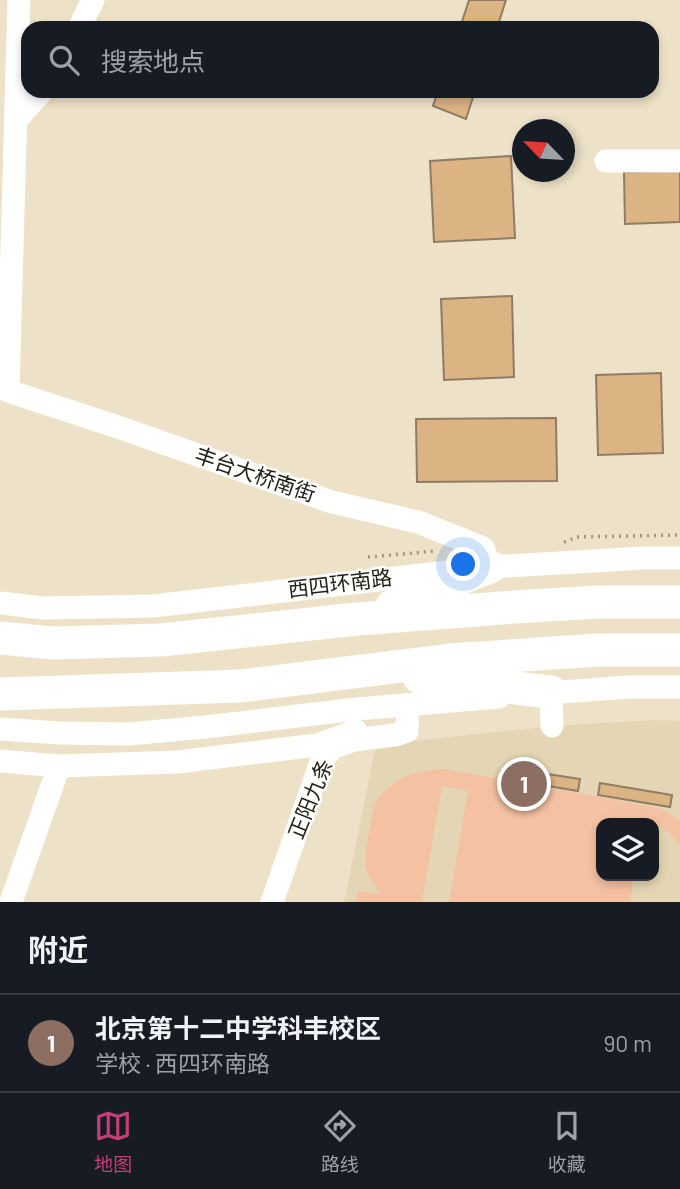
<!DOCTYPE html>
<html lang="zh">
<head>
<meta charset="utf-8">
<style>
  body { margin:0; font-family:Barlow,"Noto Sans SC",sans-serif; background:#20242c; color:#f1f3f6 }
  .controls { position:absolute; right:21px; bottom:21px; display:grid; overflow:hidden; border-radius:14px; box-shadow:0 4px 10px #0003 }
  .controls button { width:63px; height:63px; display:grid; place-items:center; padding:0; border:0; border-bottom:2px solid #363941; background:#171b24; color:#f1f3f6; font:35px sans-serif }
  .compass { position:absolute; left:512px; top:119px; width:63px; height:63px; border-radius:50%; background:#171b24; box-shadow:0 4px 10px #0003; rotate:295deg }
  .you { position:absolute; left:464px; top:565px; width:24px; height:24px; margin:-18px; border:5px solid #fff; border-radius:50%; background:#1a73e8; box-shadow:0 0 0 10px #1a73e833 }
  .badge { display:grid; place-items:center; width:46px; height:46px; border-radius:50%; background:#c63d78; color:#fff; font-size:23px; font-weight:700 }
  .pin { position:absolute; translate:-50% -50%; border:4px solid #fff; box-shadow:0 2px 7px #0006 }
  .list { margin:0; padding:0; list-style:none }
  h2 { display:flex; justify-content:space-between; align-items:center; height:91px; margin:0; padding:0 28px; font-size:30px }
  h2 small { font-size:23px; font-weight:400; color:#9ea1a6 }
  .list li { display:grid; grid-template-columns:46px 1fr auto; gap:21px; align-items:center; box-sizing:border-box; height:98px; padding:0 28px; border-top:2px solid #363941 }
  .list b { display:block; font-size:26px; white-space:nowrap }
  .list p { margin:0; font-size:23px; white-space:nowrap; color:#9ea1a6 }
  .list em { font-size:23px; font-style:normal; color:#9ea1a6 }
  .icon { flex:none; width:38px; height:38px; fill:none; stroke:currentColor; stroke-width:2; stroke-linecap:round; stroke-linejoin:round }
  .map { position:relative; flex:none; width:680px; height:902px; overflow:hidden }
  .search { position:absolute; background:#171b24; box-shadow:0 4px 10px #0003; left:21px; right:21px; top:21px; height:77px; display:flex; align-items:center; gap:18px; box-sizing:border-box; padding:0 24px; border-radius:21px; color:#9ea1a6; font-size:26px }
  .sheet { height:189px; background:#171b24 }
  nav { display:flex; justify-content:space-around; align-items:center; box-sizing:border-box; height:98px; border-top:2px solid #363941; background:#171b24; font-size:19px; color:#9ea1a6 }
  nav a { display:grid; justify-items:center; gap:4px }
  nav .on { color:#c63d78 }
  .map>svg:first-child { display:block }
</style>
</head>
<body>
<div class="map">
<svg width="680" height="902" viewBox="0 0 680 902">
  <rect width="100%" height="100%" fill="#ede2c7"/>
  <path fill="#e4d6b4" fill-rule="evenodd" d="M654 720 680 721V902H344L376 745 552 726ZM601 823H654V876H601Z"/>
  <path fill="#f4c1a3" d="M446 769 660 808 680 821V845C671 831 660 826 645 821L644 823H601V876H634L630 902H449L468 791 442 786 422 902H356L358 891 381 894C363 872 363 862 369 834 371 825 371 812 376 803 379 796 385 791 390 787 408 771 423 771 446 769Z"/>
  <path fill="#dcb382" stroke="#8e7c67" stroke-width="2" d="M469 0H506L497 28H460Z
    M438 91H475L466 119 433 106Z
    M511 156 515 238 434 242 430 161Z
    M680 171V222L625 224 624 172Z
    M512 296 514 377 444 380 441 299Z
    M661 373 663 453 598 455 596 375Z
    M556 418 557 481 417 482 416 419Z
    M509 768 580 779 578 791 507 779Z
    M600 783 672 795 670 807 598 795Z"/>
  <g fill="none" stroke-linecap="round" stroke-linejoin="round">
    <path stroke="#9f9782" stroke-width="3.5" stroke-dasharray="2 5" stroke-linecap="butt" d="M564 542 577 537 680 535
      M368 557 436 551"/>
    <path stroke="#fff" stroke-width="23" d="M19 0 8 391 115 426 332 502 418 522 483 548 490 567
      M79 28 93 0
      M17 119 42 91
      M606 161H680
      M0 603 43 608 153 606 490 567 643 558H680
      M551 692 552 726
      M536 694 628 687H680
      M0 729 59 733 129 734 205 727 357 709 499 697
      M354 740 395 735 407 731 408 705
      M0 761 59 766 177 762 317 745 356 731
      M11 902 59 766
      M272 902 321 762 333 747 347 743"/>
    <path stroke="#fff" stroke-width="33" d="M392 606 490 567
      M0 638 53 643 161 640 357 619 515 607 597 602H680
      M419 677 551 692
      M0 694 241 686 450 660 598 650H680"/>
  </g>
  <g text-anchor="middle" stroke-width="5" stroke-linejoin="round" paint-order="stroke">
    <g font-size="21" fill="#242016" stroke="#fff">
      <text transform="translate(255 475) rotate(19)" y="7">丰台大桥南街</text>
      <text transform="translate(340 584) rotate(-7)" y="7">西四环南路</text>
      <text transform="translate(311 799) rotate(-68)" y="7">正阳九条</text>
    </g>
  </g>
</svg>
<div class="controls">
<button><svg class="icon" aria-label="layers" viewBox="0 0 24 24"><path d="M12 4l9 5-9 5-9-5zM3 14l9 5 9-5"/></svg></button>
</div>
<svg class="compass" viewBox="-18 -18 36 36"><path d="M0-13l5 13h-10z" fill="#e53935"/><path d="M0 13l5-13h-10z" fill="#9ea1a6"/></svg>
<div class="you"></div>
<div class="pin badge" style="left:524px;top:784px;background:#8d6e63">1</div>
<div class="search"><svg class="icon" aria-label="search" viewBox="0 0 24 24"><circle cx="10" cy="10" r="6"/><path d="M15 15l6 6"/></svg>搜索地点</div>
</div>
<section class="sheet">
<h2>附近<small></small></h2>
<ul class="list">
<li><span class="badge" style="background:#8d6e63">1</span><div><b>北京第十二中学科丰校区</b><p>学校 · 西四环南路</p></div><em>90 m</em></li>
</ul>
</section>
<nav>
<a class="on"><svg class="icon" aria-label="map" viewBox="0 0 24 24"><path d="M3 6l6-2 6 2 6-2v14l-6 2-6-2-6 2zM9 4v14M15 6v14"/></svg>地图</a>
<a><svg class="icon" aria-label="directions" viewBox="0 0 24 24"><path d="M12 3l9 9-9 9-9-9zM9 14v-3h6M13 9l2 2-2 2"/></svg>路线</a>
<a><svg class="icon" aria-label="saved" viewBox="0 0 24 24"><path d="M7 4h10v16l-5-4-5 4z"/></svg>收藏</a>
</nav>
</body>
</html>
